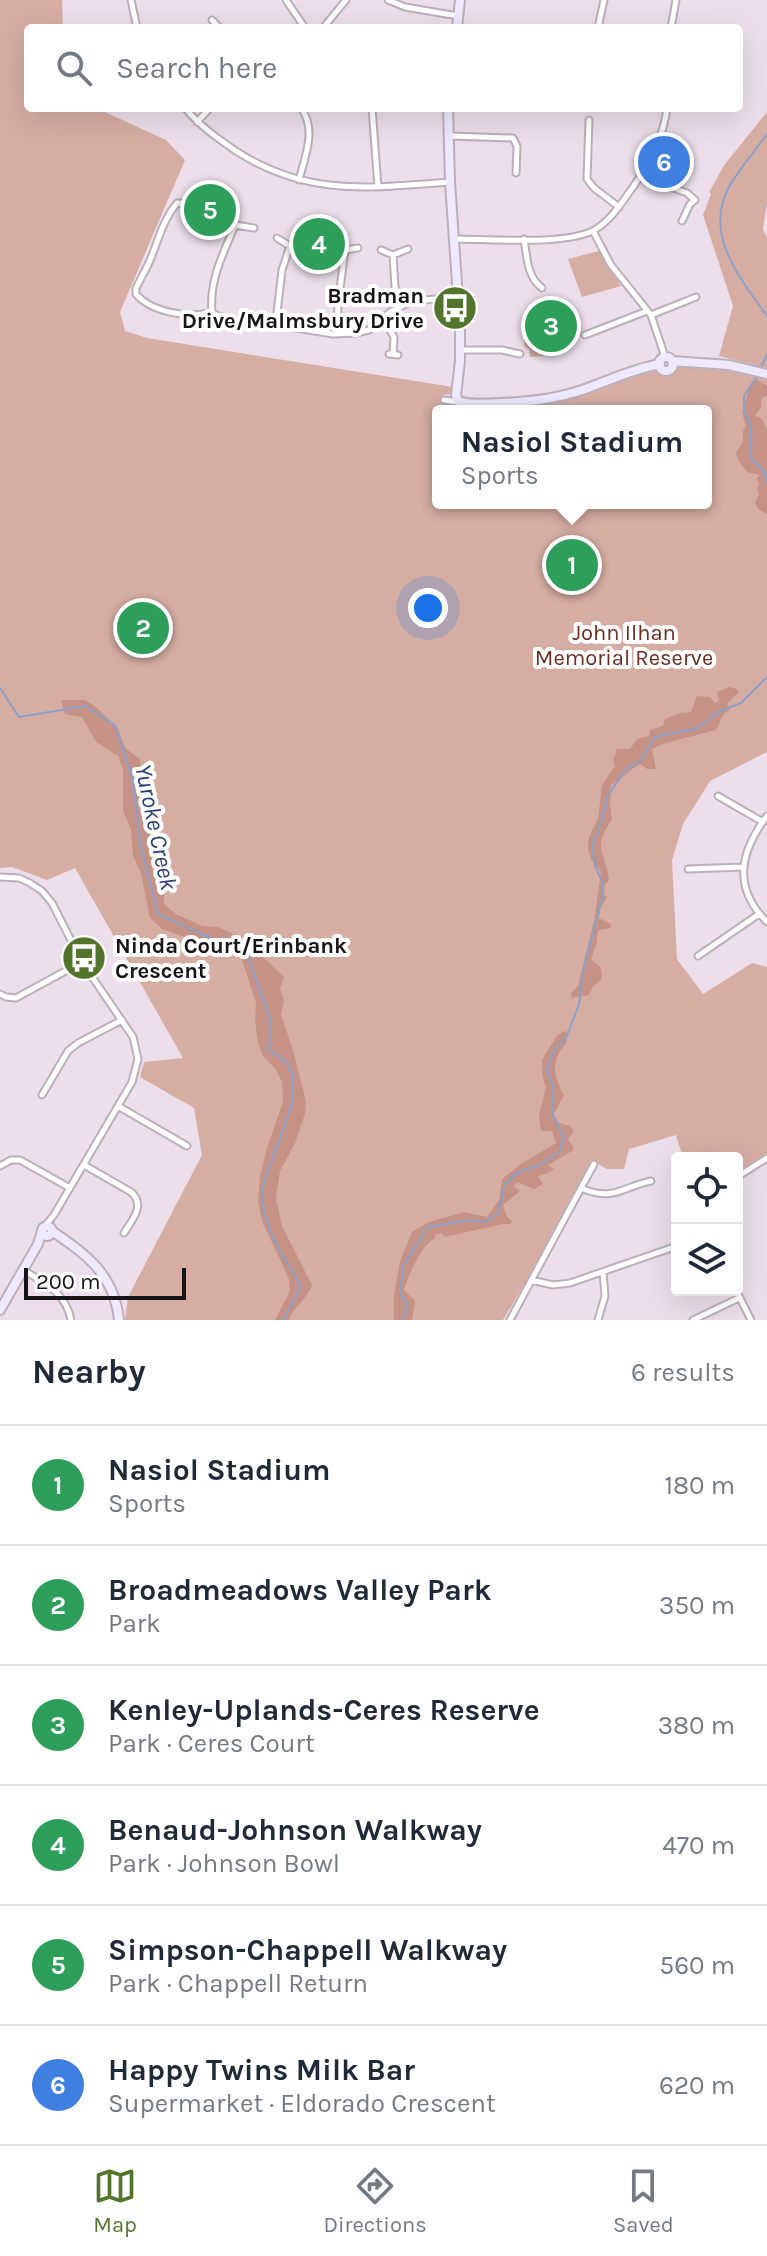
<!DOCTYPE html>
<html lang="en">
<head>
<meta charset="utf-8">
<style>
  body { margin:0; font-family:Karla,sans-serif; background:#f6f6f7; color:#1f2937 }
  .controls { position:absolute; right:24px; bottom:24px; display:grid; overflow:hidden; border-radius:8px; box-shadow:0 8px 32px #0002 }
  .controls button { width:72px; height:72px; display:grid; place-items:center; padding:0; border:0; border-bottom:2px solid #e0e1e3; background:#fff; color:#1f2937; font:40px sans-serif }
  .scale { position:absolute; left:24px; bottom:20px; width:162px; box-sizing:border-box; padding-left:8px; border:4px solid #171317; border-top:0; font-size:22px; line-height:28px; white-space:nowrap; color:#171317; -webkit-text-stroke:6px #fff; paint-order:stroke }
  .you { position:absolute; left:428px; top:608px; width:28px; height:28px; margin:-20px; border:6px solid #fff; border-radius:50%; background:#1a73e8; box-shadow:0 0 0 12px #1a73e833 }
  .badge { display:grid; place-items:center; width:52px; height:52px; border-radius:50%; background:#52742c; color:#fff; font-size:26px; font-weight:700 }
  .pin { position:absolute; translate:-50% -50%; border:4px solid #fff; box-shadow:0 2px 8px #0006 }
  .popup { position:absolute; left:432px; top:405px; width:280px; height:104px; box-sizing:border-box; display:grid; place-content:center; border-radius:8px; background:#fff; filter:drop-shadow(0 2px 6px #0005); font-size:26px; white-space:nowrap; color:#747a83 }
  .popup b { font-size:30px; color:#1f2937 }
  .popup::after { content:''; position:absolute; left:50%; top:100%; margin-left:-16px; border:16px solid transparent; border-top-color:#fff }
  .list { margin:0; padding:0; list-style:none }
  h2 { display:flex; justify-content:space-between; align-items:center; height:104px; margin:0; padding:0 32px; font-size:34px }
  h2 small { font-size:26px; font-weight:400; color:#747a83 }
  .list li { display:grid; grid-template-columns:52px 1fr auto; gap:24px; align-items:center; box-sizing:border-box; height:120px; padding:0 32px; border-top:2px solid #e0e1e3 }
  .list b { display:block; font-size:30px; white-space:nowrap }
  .list p { margin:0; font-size:26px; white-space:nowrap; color:#747a83 }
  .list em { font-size:26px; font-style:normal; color:#747a83 }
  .icon { flex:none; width:44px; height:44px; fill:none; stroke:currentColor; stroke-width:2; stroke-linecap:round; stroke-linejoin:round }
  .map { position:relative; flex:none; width:767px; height:1320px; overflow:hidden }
  .search { position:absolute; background:#fff; box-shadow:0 8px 32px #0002; left:24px; right:24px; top:24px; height:88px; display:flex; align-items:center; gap:20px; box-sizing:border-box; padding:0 28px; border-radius:8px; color:#747a83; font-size:30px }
  .sheet { height:824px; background:#fff }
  nav { display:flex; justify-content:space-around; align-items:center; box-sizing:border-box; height:112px; border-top:2px solid #e0e1e3; background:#fff; font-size:22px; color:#747a83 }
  nav a { display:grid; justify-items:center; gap:4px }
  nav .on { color:#52742c }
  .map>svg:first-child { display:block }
</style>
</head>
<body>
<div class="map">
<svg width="767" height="1320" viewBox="0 0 767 1320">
  <rect width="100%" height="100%" fill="#ecdeea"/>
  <path fill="#d6ada3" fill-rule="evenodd" d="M0 0H62L63 28H28V108H96L166 140 185 160 120 312 125 331 147 338 453 387 450 394 443 395 442 404C491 409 539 407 586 393 608 387 629 375 652 371 658 370 664 372 670 372L675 367 708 366 767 380V752L710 781 683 824 672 860 677 959 703 994 752 963 767 967V1153L737 1172V1158H683L676 1135 629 1149 624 1169H607L593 1161 539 1260 503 1320H125L128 1297 202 1155 194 1108 140 1077 144 1062 183 1058 75 868 47 880 12 867 0 868ZM438 411H706V503H438Z
    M767 112V203L763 229 767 238V368L719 356 733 306 703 215 711 194 709 192 725 164Z
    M599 251 621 286 582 297 568 259Z
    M547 297 557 310 569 309 573 324 581 328 577 334C568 331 561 329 553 335V355L530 357 529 349 524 346 526 320H534L538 298Z"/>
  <path fill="#c69285" d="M758 380 767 386V396L761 398V407L755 416 761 418 767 430V514L758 509 755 502 759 495 757 489 759 483 756 479 760 475 747 472 739 461 736 453 743 441V430L746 427 742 412 752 381Z
    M729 687 737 689 739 692 727 704 729 711 724 713 716 730 662 744 652 749 656 769H647L640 764C629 770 623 779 611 785L610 804 612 820C591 847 606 852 609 881L605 884 604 894 607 897 601 907 599 918 611 924V928L599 930 597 934V943L591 959C599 966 604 968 601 980L593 986 589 995 572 998 571 993 578 986 594 921 601 872 591 859 588 849 589 837 598 819 602 785 615 766 613 760 617 749H630L637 739 649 736 650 730 663 726 665 719 680 713 691 712 697 696 710 697 715 703 719 701 717 692Z
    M61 700H85L96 707 118 728 125 748 140 759 147 803 144 823 150 833 153 874 164 890V904L176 914 202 926 218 927 257 945 262 956 284 977 280 989 284 1001 281 1015 293 1050 306 1101 305 1114 295 1143 280 1171 276 1198 282 1226 312 1285C307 1300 292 1308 289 1320H275L290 1291 289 1279 262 1221 258 1201 260 1177 267 1148 283 1102 282 1082 275 1068 263 1056 258 1043 255 1021 256 1003 242 960 230 953 162 929 150 918 141 873 133 856 131 829 123 811V769L118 756 96 742 82 717 65 714Z
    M566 1031 567 1042C551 1061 552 1074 564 1095L554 1114 559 1123 570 1126 574 1131 568 1139 574 1148 572 1151 548 1165 554 1169 548 1173 538 1176 543 1184 534 1189 517 1182 513 1186 520 1191 503 1205 507 1217 512 1221 510 1224H503L445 1237 441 1233 435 1235 434 1239C421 1245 408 1277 404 1290L415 1301 412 1320H394V1295L400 1261 412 1232 429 1222 464 1212 487 1217 499 1200 502 1179 521 1164 556 1143 552 1131H541L539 1116 546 1087 542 1075V1060L558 1034Z"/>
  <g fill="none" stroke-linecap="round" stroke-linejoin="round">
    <path stroke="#8da0ca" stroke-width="2" d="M767 134C755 151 740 168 730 185 702 233 740 278 767 316
      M760 371 767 354
      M757 377 744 396V411L751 426 750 458 763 470 767 483
      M0 688 19 717 86 706 115 725 132 777 141 847 158 914 247 955 270 1018 269 1050C273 1053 280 1056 284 1060 314 1090 263 1161 262 1196 262 1225 286 1262 301 1286L283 1320
      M402 1320 407 1308 406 1302 400 1295 403 1266 428 1227 468 1220 486 1222 498 1213 505 1184 518 1172 539 1165 559 1153 564 1137 553 1116V1086L547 1071 554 1049 566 1038 579 1004 583 971 602 898V882L595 865 592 846 602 819 607 797 626 769 640 761 655 737 698 728 720 711 741 703 767 677"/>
    <g stroke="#bcafba" stroke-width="9">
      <path id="street" d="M131 0 137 28
        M286 0 305 28
        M388 0 405 7 458 16
        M212 20 220 28
        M323 28 346 0
        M598 28 604 0
        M671 28 676 0
        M185 108C200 126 217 138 236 151 307 197 370 188 450 182
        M372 108 378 187
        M589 120 587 179 594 188 619 207
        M197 122 210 108
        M450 136 513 138 517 146 516 173
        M641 176 687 193 695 200 690 204 682 221
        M299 180C305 157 317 129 301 108
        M200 204 177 203C163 220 159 238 151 258 147 268 141 278 136 288V294C151 312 189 319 212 312 221 320 264 325 276 321L283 326 333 334 356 333 369 330 390 312 412 301 458 297
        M222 213 235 225 254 228
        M593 231 611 265 651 315 665 357
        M277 238 290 246 309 243
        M454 239C487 239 569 246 596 229 612 219 622 202 633 187 649 165 664 135 667 108
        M524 239C527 257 527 277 542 288
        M334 245 345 250 358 248
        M381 250 393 255 408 249
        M393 255 395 287 404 304
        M212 312C209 281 223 254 235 225
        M651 315 696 297
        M383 319 394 337 393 354
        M276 321 282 270 290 246
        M337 334 338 304 345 250
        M585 335 647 311
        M460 350H502L520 354
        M389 354 398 355
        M444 400 458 402
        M718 796 763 822
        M767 816C740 852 732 887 767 922
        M688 869 743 867
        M0 877 19 878 30 883 42 891 52 903 82 962 133 1037 138 1059 132 1082 54 1215 45 1226
        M698 956 759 914
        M0 994 6 997 16 998 82 962
        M42 1095 68 1051 78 1043 122 1020
        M118 1106 187 1146
        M84 1165 131 1192C146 1205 132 1220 124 1233
        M0 1166 11 1160H20L70 1188
        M737 1177 767 1158
        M581 1188C613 1202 622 1187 651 1181
        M23 1270C45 1283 66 1293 71 1320
        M531 1280 553 1285 570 1283 677 1246
        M736 1290 751 1320
        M510 1320 594 1164
        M598 1320 605 1296 603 1272
        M693 1320 739 1298"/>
    </g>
    <g stroke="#bcafba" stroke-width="12">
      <path id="secondary" d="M457 28 460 0
        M448 108 450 182 460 328V361L456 395 458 401C470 405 488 404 501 403 529 402 556 399 582 390 608 381 632 369 660 364
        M659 364a7 7 0 1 1 14 0a7 7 0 1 1-14 0Z
        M672 361 729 365 767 374
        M42 1231a5 5 0 1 1 10 0a5 5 0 1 1-10 0Z
        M52 1231C87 1255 114 1274 119 1320
        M0 1310 38 1244 42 1231"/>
    </g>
    <use href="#street" stroke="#fff" stroke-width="5"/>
    <use href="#secondary" stroke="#eee9fc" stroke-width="8"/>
  </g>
  <defs>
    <g id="bus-disc" transform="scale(2.3)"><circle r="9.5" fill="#52742c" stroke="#fff"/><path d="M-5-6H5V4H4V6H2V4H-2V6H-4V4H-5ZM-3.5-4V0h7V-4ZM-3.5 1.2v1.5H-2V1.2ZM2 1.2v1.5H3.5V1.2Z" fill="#fff"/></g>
  </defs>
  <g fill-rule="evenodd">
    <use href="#bus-disc" x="455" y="308"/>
    <use href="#bus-disc" x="84" y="958"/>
  </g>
  <g text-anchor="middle" stroke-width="8" stroke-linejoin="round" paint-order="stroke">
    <g font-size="22" font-weight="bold" fill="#171317" stroke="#fff" text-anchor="end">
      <text x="424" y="303">Bradman<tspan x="424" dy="25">Drive/Malmsbury Drive</tspan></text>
      <text x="115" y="953" text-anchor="start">Ninda Court/Erinbank<tspan x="115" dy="25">Crescent</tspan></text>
    </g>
    <g font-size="22" fill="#6c2c1e" stroke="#fff">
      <text x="624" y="640">John Ilhan<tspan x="624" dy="25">Memorial Reserve</tspan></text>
    </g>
    <g font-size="24" font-style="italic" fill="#273d73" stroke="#fff">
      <text transform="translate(156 827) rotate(78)" y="8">Yuroke Creek</text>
    </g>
  </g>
</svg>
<div class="controls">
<button><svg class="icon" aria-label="locate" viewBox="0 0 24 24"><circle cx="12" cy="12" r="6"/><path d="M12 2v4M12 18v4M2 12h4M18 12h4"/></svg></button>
<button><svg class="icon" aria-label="layers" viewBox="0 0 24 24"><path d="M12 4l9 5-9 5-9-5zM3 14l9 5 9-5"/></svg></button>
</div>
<div class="scale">200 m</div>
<div class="you"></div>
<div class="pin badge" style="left:572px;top:565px;background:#2e9e5b">1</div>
<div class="popup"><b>Nasiol Stadium</b>Sports</div>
<div class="pin badge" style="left:143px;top:628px;background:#2e9e5b">2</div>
<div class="pin badge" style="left:551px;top:326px;background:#2e9e5b">3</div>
<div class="pin badge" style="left:319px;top:244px;background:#2e9e5b">4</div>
<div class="pin badge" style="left:210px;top:210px;background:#2e9e5b">5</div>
<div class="pin badge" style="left:664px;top:162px;background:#3f7fe0">6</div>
<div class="search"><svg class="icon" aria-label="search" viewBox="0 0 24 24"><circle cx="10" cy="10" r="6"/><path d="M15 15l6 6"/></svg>Search here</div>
</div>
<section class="sheet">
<h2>Nearby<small>6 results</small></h2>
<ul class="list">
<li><span class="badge" style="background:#2e9e5b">1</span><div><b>Nasiol Stadium</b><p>Sports</p></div><em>180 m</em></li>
<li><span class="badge" style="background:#2e9e5b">2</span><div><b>Broadmeadows Valley Park</b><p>Park</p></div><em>350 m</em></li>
<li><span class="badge" style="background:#2e9e5b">3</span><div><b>Kenley-Uplands-Ceres Reserve</b><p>Park · Ceres Court</p></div><em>380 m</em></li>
<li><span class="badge" style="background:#2e9e5b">4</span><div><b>Benaud-Johnson Walkway</b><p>Park · Johnson Bowl</p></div><em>470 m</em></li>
<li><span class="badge" style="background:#2e9e5b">5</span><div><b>Simpson-Chappell Walkway</b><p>Park · Chappell Return</p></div><em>560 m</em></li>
<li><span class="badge" style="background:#3f7fe0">6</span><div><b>Happy Twins Milk Bar</b><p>Supermarket · Eldorado Crescent</p></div><em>620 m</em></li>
</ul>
</section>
<nav>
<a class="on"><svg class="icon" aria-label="map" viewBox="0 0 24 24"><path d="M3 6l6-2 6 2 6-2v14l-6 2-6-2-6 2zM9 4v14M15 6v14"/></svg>Map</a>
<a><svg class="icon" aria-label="directions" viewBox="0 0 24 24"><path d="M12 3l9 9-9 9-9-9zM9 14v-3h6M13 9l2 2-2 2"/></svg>Directions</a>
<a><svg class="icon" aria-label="saved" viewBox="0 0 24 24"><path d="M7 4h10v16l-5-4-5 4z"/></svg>Saved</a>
</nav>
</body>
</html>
